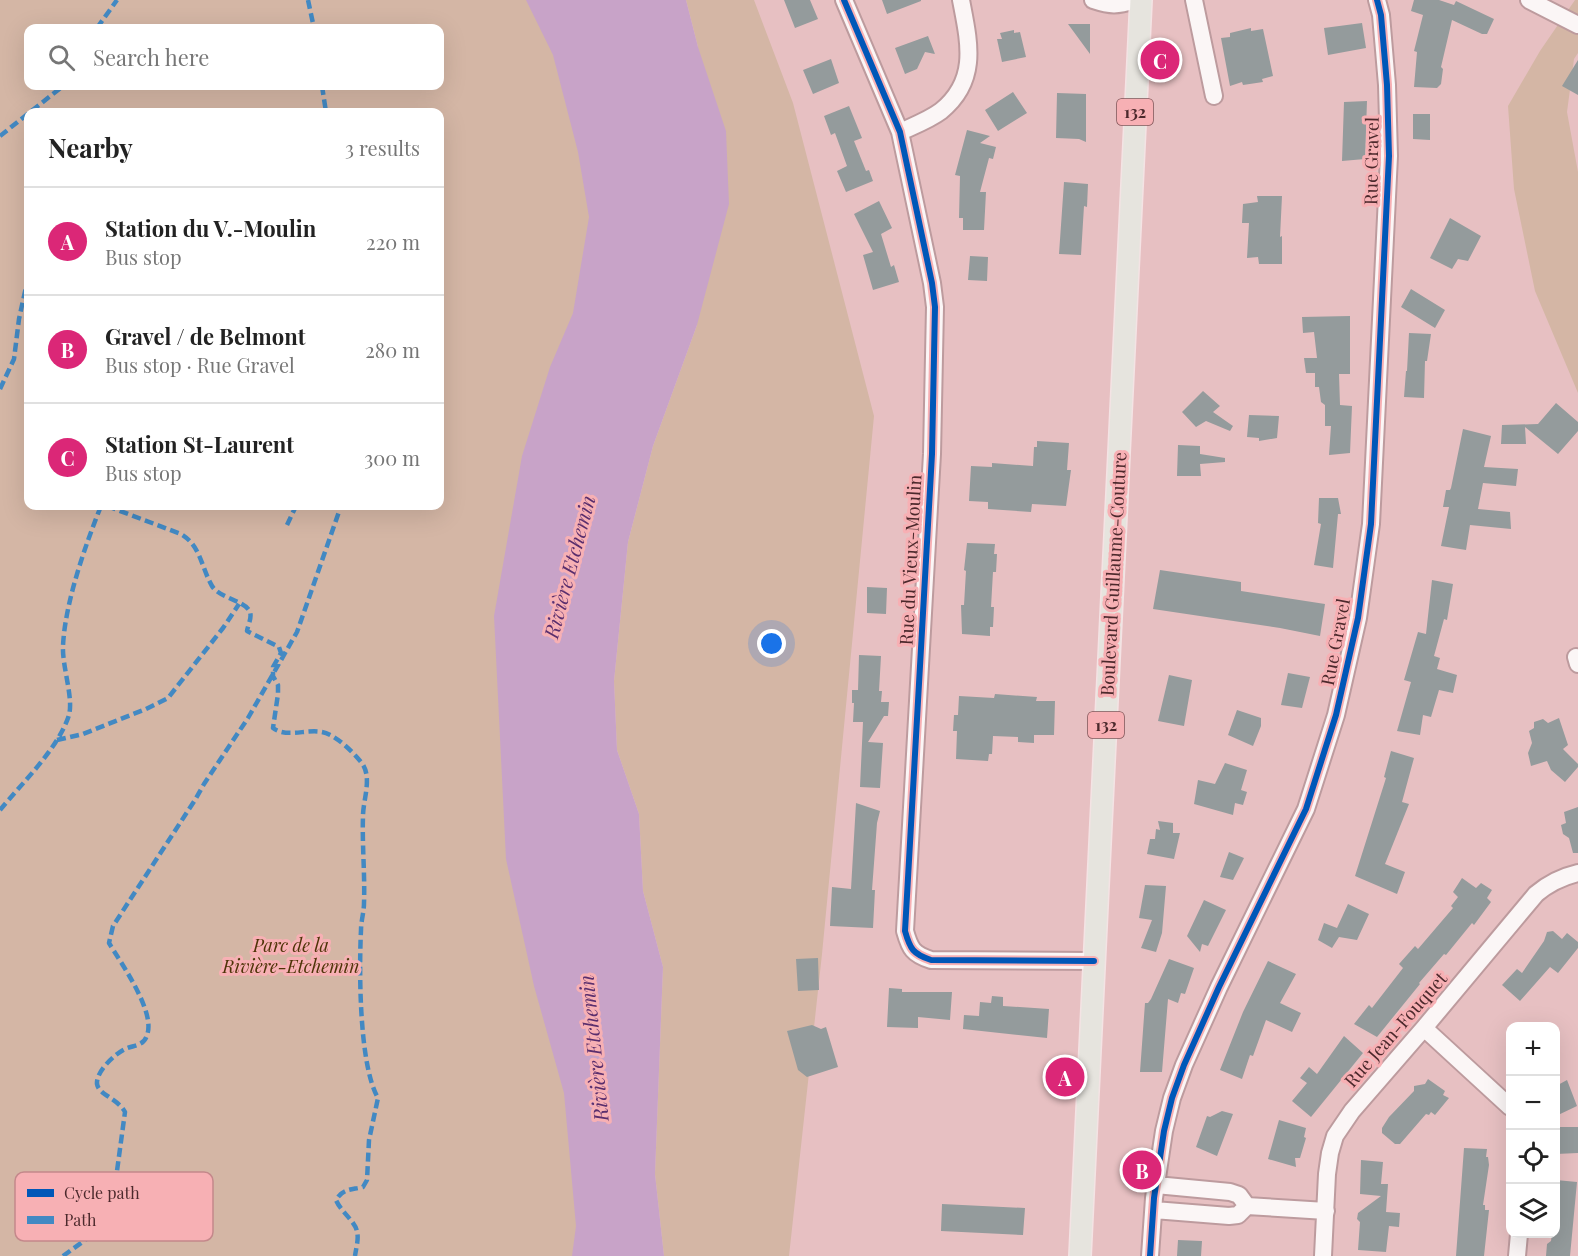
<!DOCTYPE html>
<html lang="en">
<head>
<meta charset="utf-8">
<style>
  body { margin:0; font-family:"Playfair Display",serif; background:#f6f6f6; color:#222 }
  .controls { position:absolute; right:18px; bottom:18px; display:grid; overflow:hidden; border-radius:12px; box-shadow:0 6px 24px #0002 }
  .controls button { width:54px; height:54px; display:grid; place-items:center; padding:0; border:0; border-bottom:2px solid #e0e0e0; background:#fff; color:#222; font:30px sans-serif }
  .you { position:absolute; left:772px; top:644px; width:21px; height:21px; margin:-15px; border:4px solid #fff; border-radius:50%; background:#1a73e8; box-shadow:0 0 0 9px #1a73e833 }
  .badge { display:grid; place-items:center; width:39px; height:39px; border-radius:50%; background:#db2777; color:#fff; font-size:20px; font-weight:700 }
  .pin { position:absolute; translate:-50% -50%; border:3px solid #fff; box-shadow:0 2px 6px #0006 }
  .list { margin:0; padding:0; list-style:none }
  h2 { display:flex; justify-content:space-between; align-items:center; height:78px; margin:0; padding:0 24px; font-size:26px }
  h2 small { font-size:20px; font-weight:400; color:#767676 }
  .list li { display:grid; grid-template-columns:39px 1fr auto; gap:18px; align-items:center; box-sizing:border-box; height:108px; padding:0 24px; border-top:2px solid #e0e0e0 }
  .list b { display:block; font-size:22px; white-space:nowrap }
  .list p { margin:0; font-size:20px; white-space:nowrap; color:#767676 }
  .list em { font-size:20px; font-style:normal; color:#767676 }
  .icon { flex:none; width:33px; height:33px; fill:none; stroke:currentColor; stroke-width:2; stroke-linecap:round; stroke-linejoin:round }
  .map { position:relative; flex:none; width:1578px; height:1256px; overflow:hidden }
  .search { position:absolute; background:#fff; box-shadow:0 6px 24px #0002; left:24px; top:24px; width:420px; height:66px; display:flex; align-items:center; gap:15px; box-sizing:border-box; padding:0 21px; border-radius:12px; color:#767676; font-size:22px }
  .panel { position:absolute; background:#fff; box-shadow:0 6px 24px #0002; left:24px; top:108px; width:420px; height:402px; border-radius:12px }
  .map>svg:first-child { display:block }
</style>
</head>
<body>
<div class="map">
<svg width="1578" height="1256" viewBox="0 0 1578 1256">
  <rect width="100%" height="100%" fill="#e7c0c2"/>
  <path fill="#d4b6a5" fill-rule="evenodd" d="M0 0H593L637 106 549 644 613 1256H0ZM28 28H440V86H28ZM28 112H440V506H28Z
    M686 0H754L793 103 874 416 822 954 789 1256H664L655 1174 663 967 643 891 639 814 617 750 614 681 628 542 653 446 697 325 698 47Z
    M1575 0H1578V53L1574 59 1567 112 1578 172V393L1535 291 1514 189 1508 106 1540 51Z"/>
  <path fill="#c8a3c8" d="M526 0H686L698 47 726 131 729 204 697 325 653 446 628 542 614 681 617 750 639 814 643 891 663 967 655 1174 664 1256H572L576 1226 564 1093 534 986 506 859 494 616 522 456 550 367 573 313 589 217 578 152 553 55Z"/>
  <path fill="#949b9c" d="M784 0H810L818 19 795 28Z
    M882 0H921V1L887 14Z
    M1414 0H1439L1454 5 1456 1 1494 19 1487 34H1482L1452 20 1441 67 1443 69 1441 84 1437 88 1414 87 1417 52 1414 51 1423 15 1411 11Z
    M1362 23 1366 48 1328 55 1324 28Z
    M1068 24H1090V54Z
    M1251 28V31L1263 29 1273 76 1262 79 1263 82 1243 85 1242 82 1230 86 1221 38 1230 37V33Z
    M1014 30V33L1020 32 1026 57 1002 62 997 39H1002L1000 33Z
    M928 36 935 54 925 52 917 69 905 74 895 48Z
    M831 59 839 83 813 94 803 70Z
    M1578 60V95L1562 86Z
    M1013 92 1027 113 998 131 985 110Z
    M1057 93 1086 94V142L1079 139 1056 138Z
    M1367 101 1365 159 1342 161 1344 102Z
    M849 106 862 138 854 141 866 171 869 170 873 181 846 192 837 171 847 166 835 133 831 135 824 116Z
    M1413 114H1430V140L1413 139Z
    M967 130 990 136 980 143 996 147 993 159 989 158 980 192H986L984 230H963V218H959L960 176 955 175Z
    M1064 182 1088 184 1087 207 1084 206 1081 255 1059 254Z
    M1257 196H1282L1280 237 1282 236V264H1259L1258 257 1247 258 1249 223H1242L1243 204 1258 202Z
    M879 201 892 228 881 234 891 267 894 265 899 282 873 290 863 255 873 252 854 214Z
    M1450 218 1481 236 1468 261 1458 259 1452 269 1430 258Z
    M970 256 988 257 987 281 968 280Z
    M1411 289 1445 310 1435 328 1401 307Z
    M1350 316V374H1339L1340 405 1352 406 1350 453 1329 455 1331 426H1325V405L1321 402 1319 387H1315V373H1306L1304 358H1317L1314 332 1303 333 1302 317Z
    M1409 333 1431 334 1427 361H1425L1424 398 1404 397 1406 371H1407Z
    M1203 391 1220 406 1213 412 1233 426 1230 431 1206 421 1196 427 1182 412Z
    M1556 403 1578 422V431L1558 454 1525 427 1526 444H1501L1502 425 1538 424Z
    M1249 415 1279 416 1277 438 1259 441V438L1247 437Z
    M1463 429 1491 436 1484 467 1518 469 1516 486 1483 483 1478 509 1510 512 1511 529 1470 525 1466 550 1441 546 1449 507H1443L1446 490H1450L1451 488Z
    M1037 441 1069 443 1067 470H1071L1066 506 1032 504 1031 512 988 509V502L969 501 971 466 992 467V463L1033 466 1034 447H1037Z
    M1178 445 1200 446V454L1225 458V462L1200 464 1201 476H1177Z
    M1319 498H1338L1341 514H1338L1333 568 1314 565 1321 524 1318 523Z
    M967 543 995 544 994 554H997L996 572H993L991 607H994L993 627H990V636L962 634 961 605H964L966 571 964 570Z
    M1160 570 1241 582V591L1325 604 1320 636 1280 628 1153 609Z
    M1432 580 1453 584 1447 620 1444 619 1434 656 1440 658 1437 669 1457 675 1453 693 1439 690 1431 717 1423 715 1420 735 1397 731 1411 682 1404 680 1418 632 1426 634Z
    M867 587 887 588 886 614 867 613Z
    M859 655 881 656 879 691H882L881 702H889L888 716H884L868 742 883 743 880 788 860 787 863 722H853L854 703H852V690H858Z
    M1288 673 1310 677 1302 708 1281 705Z
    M1169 675 1192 680 1184 726 1158 721Z
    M995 694 1037 697 1036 701H1055L1054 735H1034V743L1018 742V737L993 736 992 754H989L988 761 956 759 957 731H953L954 715H958L959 696 994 698Z
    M1237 710 1261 718V726L1253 746 1228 735Z
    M1559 718 1568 745 1563 749 1578 764V767L1565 782 1551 770 1547 761 1531 766 1528 753 1532 743 1529 731 1534 728V722L1543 719 1548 723Z
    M1391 751 1414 758 1402 802 1409 804 1385 864 1405 872 1397 894 1355 876 1386 778 1384 777Z
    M1225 763 1247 770 1241 790 1247 792 1243 805 1235 803 1233 815 1194 804 1198 780 1215 784Z
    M856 803 880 811 877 823 872 890H875L873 928 830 926 832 887 851 889Z
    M1578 807V853H1573L1569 838 1563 834 1561 825 1566 823 1564 812Z
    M1158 821 1173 823V833H1180L1174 859 1147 854 1150 839H1155L1156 829 1160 830Z
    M1229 852 1244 858 1233 880 1220 877Z
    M1462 878 1476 888 1481 883 1492 890 1487 898 1491 902 1474 925 1472 923 1446 955 1444 954 1419 983 1420 984 1377 1037 1354 1024 1369 1005 1372 1008 1403 968 1399 964 1415 946 1418 949 1453 908 1451 906 1458 897 1453 892Z
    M1145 885 1166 886 1162 933 1156 952 1141 948 1152 920 1139 918Z
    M1204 900 1226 910 1208 946 1202 944 1200 952 1187 936Z
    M1348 904 1369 914 1357 940 1339 937 1332 948 1318 940 1324 923 1337 928Z
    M1553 931 1562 939 1567 933 1578 942V948L1558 973 1550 967 1520 1001 1502 985 1517 969 1522 973 1544 941 1547 932Z
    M818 958 819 990 798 991 796 959Z
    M1169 959 1194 968 1185 994 1181 993 1178 1003 1168 999 1162 1072H1140L1145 1003H1148L1151 999Z
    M1268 961 1296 974 1280 1003 1301 1013 1292 1032 1266 1020 1253 1056 1250 1055 1242 1079 1220 1070 1243 1012Z
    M889 988 902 989V992H952L950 1020 918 1017V1028L887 1027Z
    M992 996 1003 997V1006L1049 1009 1047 1038 963 1029 964 1015 979 1016 980 1002 991 1003Z
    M812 1025 821 1029 826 1027 838 1067 807 1077 798 1070 787 1031Z
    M1344 1036 1363 1053 1311 1117 1292 1101 1307 1083 1300 1078 1309 1067 1317 1074Z
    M1428 1079 1445 1091 1443 1095 1449 1098 1435 1115 1431 1112 1429 1115 1426 1114 1400 1144H1395L1382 1133V1128L1389 1117 1414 1091V1086L1425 1084Z
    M1567 1080 1577 1106 1556 1116V1086Z
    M1222 1111 1233 1114 1217 1156 1196 1147 1207 1116 1210 1117Z
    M1279 1120 1306 1128 1304 1137 1306 1138 1300 1158H1295L1296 1167 1268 1159Z
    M1556 1127H1578V1153L1556 1154Z
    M1464 1148 1487 1149 1486 1157H1488L1489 1165 1483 1205H1485V1210H1489L1484 1256H1456Z
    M1361 1160 1383 1162 1381 1184H1388L1386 1212 1400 1213 1399 1227 1389 1226 1386 1252 1358 1250 1360 1222 1357 1219 1358 1213 1381 1196 1360 1194Z
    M1556 1180 1577 1182 1570 1256H1546L1547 1244 1551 1241 1552 1233H1556Z
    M942 1204 1025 1208 1023 1235 941 1231Z
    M1178 1240 1202 1241 1201 1256H1177Z"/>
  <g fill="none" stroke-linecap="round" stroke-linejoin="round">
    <g stroke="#bd9b9e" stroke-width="20">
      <path id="minor" d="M844 0 900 132 932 283 935 307 932 454 905 931C910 949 913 954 931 960L1094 961
        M1093 0C1111 6 1117 6 1135 0
        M1194 0 1214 96
        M1529 0 1578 25
        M900 132C913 126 929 120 941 111 979 80 969 42 961 0
        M1576 657 1578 664
        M1424 1028 1510 1107
        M1156 1185 1230 1192 1239 1195 1247 1206 1326 1211
        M1154 1210 1229 1216 1238 1215 1247 1206
        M1150 1256 1154 1198 1164 1131 1172 1098 1184 1065 1219 987 1306 809 1336 715 1358 618 1371 524 1389 156 1387 85 1381 15 1377 0
        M1323 1256 1327 1174 1330 1153 1335 1136 1352 1111 1424 1028 1536 894C1549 883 1561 877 1578 873
        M1517 1256 1519 1234"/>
    </g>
    <g stroke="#f4e3e4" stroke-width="24">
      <path id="major" d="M1080 1256 1141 0"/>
    </g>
    <use href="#minor" stroke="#fbf6f6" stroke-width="16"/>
    <use href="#major" stroke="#e6e4de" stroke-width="21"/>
    <path stroke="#4289c3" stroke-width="4.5" stroke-dasharray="9 4.5" stroke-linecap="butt" d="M308 0 314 28
      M97 28 117 0
      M322 86 326 112
      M0 136 63 86
      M0 389 14 359 19 319 28 278
      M107 506 181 534C201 546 201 567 212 586 219 598 246 601 250 612 252 618 248 625 247 631L279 647 281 653 273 667V676L278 685V694L273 728C286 738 306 729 322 732 336 735 352 751 361 762 373 776 363 800 363 816 362 845 365 874 364 903 364 912 361 921 361 930 359 970 359 1065 378 1098L369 1140 367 1180 363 1187C352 1190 343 1188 336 1200 341 1212 356 1222 357 1232 359 1239 356 1248 355 1256
      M287 525 296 506
      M57 740 83 734 146 709 168 698 223 628 239 604
      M0 810C22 783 56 751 68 718 75 701 62 668 63 646 65 603 85 546 101 506
      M63 1256 92 1235 104 1200 114 1193 125 1112C117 1098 99 1095 97 1084 96 1071 115 1054 125 1049 134 1045 144 1046 147 1035 156 1012 121 963 109 943L113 926 195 800 204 784 248 718 297 632 341 506"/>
    <g stroke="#f7b0b4" stroke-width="10">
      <path id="cycleway" d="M844 0 900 132 932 283 935 307 932 454 905 931C910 949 913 954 931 960L1094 961
        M1150 1256 1154 1198 1164 1131 1172 1098 1184 1065 1219 987 1306 809 1336 715 1358 618 1371 524 1389 156 1387 85 1381 15 1377 0"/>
    </g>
    <use href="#cycleway" stroke="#0057b8" stroke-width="6"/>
  </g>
  <g text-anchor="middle" stroke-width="6" stroke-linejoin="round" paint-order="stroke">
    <g fill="#f7b0b4" stroke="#7f5255" stroke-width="1.5">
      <rect x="1117" y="99" width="36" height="26" rx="4.5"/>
      <rect x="1088" y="712" width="36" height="26" rx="4.5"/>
    </g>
    <g font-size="16" font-weight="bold" fill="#4c292c">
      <text x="1135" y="118">132</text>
      <text x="1106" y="731">132</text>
    </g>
    <g font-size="18" fill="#4c292c" stroke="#f7b0b4">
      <text transform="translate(1372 161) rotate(-89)" y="6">Rue Gravel</text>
      <text transform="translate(911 560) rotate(-87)" y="6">Rue du Vieux-Moulin</text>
      <text transform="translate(1114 574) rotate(-87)" y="6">Boulevard Guillaume-Couture</text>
      <text transform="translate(1336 642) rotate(-79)" y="6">Rue Gravel</text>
      <text transform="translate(1396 1030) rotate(-49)" y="6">Rue Jean-Fouquet</text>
    </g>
    <g font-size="18" font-style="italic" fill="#4e3408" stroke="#f7b0b4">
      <text x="291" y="952">Parc de la<tspan x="291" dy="21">Rivière-Etchemin</tspan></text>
    </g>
    <g font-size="20" font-style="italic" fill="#5a2e6d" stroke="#f7b0b4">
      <text transform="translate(570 567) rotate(-75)" y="7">Rivière Etchemin</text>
      <text transform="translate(594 1048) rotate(-96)" y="7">Rivière Etchemin</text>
    </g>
  </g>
  <rect x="15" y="1172" width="198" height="69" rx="9" fill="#f7b0b4" stroke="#c4888b" stroke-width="1.5"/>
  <rect x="27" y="1189" width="27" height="8" fill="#0057b8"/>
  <rect x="27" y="1216" width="27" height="8" fill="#4289c3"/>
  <g font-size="16" fill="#4c292c">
    <text x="64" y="1199">Cycle path</text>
    <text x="64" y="1226">Path</text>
  </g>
</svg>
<div class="controls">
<button>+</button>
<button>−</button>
<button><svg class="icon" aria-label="locate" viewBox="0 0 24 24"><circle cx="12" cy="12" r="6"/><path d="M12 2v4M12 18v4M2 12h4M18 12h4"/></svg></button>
<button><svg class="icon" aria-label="layers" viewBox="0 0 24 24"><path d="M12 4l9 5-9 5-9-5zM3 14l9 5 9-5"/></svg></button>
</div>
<div class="you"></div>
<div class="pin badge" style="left:1065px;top:1077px">A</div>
<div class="pin badge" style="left:1142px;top:1170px">B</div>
<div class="pin badge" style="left:1160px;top:60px">C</div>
<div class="search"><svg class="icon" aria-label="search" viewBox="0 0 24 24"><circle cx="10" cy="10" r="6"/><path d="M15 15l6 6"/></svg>Search here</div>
<section class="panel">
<h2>Nearby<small>3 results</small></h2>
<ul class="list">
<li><span class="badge">A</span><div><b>Station du V.-Moulin</b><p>Bus stop</p></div><em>220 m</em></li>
<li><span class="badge">B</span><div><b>Gravel / de Belmont</b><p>Bus stop · Rue Gravel</p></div><em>280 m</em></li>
<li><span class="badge">C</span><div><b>Station St-Laurent</b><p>Bus stop</p></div><em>300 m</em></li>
</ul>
</section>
</div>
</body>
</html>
